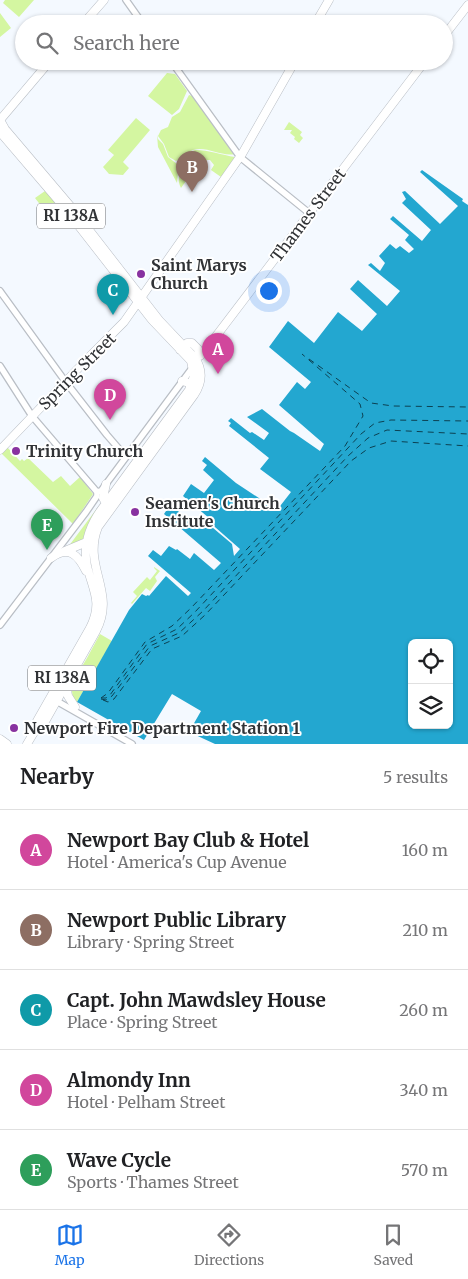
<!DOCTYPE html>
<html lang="en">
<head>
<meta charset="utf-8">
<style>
  body { margin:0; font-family:Merriweather,serif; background:#f6f6f6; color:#202124 }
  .controls { position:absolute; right:15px; bottom:15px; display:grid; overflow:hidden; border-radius:8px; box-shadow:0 1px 4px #0004 }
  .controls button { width:45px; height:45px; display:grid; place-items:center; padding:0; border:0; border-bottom:1px solid #e0e0e0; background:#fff; color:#202124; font:25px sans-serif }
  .you { position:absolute; left:268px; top:290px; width:18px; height:18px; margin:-12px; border:4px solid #fff; border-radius:50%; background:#1a73e8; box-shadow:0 0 0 8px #1a73e833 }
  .badge { display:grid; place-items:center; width:32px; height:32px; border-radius:50%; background:#1a73e8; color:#fff; font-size:16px; font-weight:700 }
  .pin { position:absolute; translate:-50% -41px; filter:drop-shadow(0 1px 2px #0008) }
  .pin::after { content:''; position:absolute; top:26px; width:18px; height:15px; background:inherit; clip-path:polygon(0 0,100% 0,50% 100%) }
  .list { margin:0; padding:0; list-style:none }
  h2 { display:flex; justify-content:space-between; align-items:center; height:65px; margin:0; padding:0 20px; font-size:21px }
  h2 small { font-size:16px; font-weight:400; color:#757577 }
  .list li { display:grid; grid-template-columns:32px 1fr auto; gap:15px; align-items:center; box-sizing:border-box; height:80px; padding:0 20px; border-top:1px solid #e0e0e0 }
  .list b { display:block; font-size:19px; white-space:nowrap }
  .list p { margin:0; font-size:16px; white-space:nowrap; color:#757577 }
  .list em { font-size:16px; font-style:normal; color:#757577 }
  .icon { flex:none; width:28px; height:28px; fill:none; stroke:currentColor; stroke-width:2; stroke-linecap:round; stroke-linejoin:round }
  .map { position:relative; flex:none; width:468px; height:744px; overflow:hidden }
  .search { position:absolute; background:#fff; box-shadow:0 1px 4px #0004; left:15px; right:15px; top:15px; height:55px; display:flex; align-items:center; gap:12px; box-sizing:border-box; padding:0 18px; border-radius:28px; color:#757577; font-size:19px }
  .sheet { height:465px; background:#fff }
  nav { display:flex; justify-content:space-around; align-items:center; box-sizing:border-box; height:70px; border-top:1px solid #e0e0e0; background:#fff; font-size:14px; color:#757577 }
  nav a { display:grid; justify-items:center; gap:2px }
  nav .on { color:#1a73e8 }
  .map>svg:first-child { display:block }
</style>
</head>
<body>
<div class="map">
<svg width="468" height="744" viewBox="0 0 468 744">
  <rect width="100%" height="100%" fill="#f4f9ff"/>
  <path fill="#d4f6a1" d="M5 0H34L19 17 3 3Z
    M0 13 11 28 0 37Z
    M167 73 175 74 187 91 179 109 172 115 148 96Z
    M189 95 192 96 235 154C221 157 207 146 193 150 188 152 187 155 184 157 181 159 179 159 176 161L169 157 164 144 158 136 161 130 168 127 172 117 180 112Z
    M136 118 150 130 123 162 129 168 123 175 109 174 103 167 114 155 108 150Z
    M289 122 302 132 300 135 303 138 299 143 294 139 295 137 290 133 292 130H284Z
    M157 135 158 139 163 144 168 157 177 164 178 171 177 183 158 147Z
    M195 150C209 150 222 155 235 157L221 177 211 170 214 165 210 160H207L201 166 198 164 181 188C177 180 179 177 182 169 187 160 184 154 195 150Z
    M45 191 60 208 49 216 35 198Z
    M7 447 20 461 22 459 24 461 28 458 53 482 61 476 70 486 80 477 93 494 73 524 1 453Z
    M98 507 84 542 68 547Z
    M154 567 160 571 155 577 157 581 150 591 146 588 132 604 131 603 137 596 133 592 147 577 150 580 157 571 154 568Z
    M100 634 112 641 77 702 73 698 71 685 87 658Z"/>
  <path fill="#23a7d0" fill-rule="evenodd" d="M422 170 463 199 462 201 468 205V744H215L189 732 201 711 172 694 144 740 77 702 129 610 142 594 146 596 148 595 149 596 166 576 188 596 191 593 148 556 153 550 161 556 169 546 176 550 177 549 190 559 194 553 214 570 221 563 164 514 170 505 200 528 209 518 183 496 191 484 204 493 214 480 203 470 207 465 202 461 205 457 236 483 277 510 291 492 260 469 269 458 229 426 231 423 228 421 231 418 250 433 252 432 264 440 269 433 247 417 262 409 290 431 294 433 320 451 324 444 279 405 297 382 305 389 311 382 269 347 288 321 314 343 338 312 362 331 377 314 350 289 358 280 387 306 400 291 368 265 371 263 380 271 385 263 379 256 390 244 396 249 400 246 409 253 414 249 405 240 409 235 390 219 393 216 422 241 431 230 402 203 406 199 402 192 405 191 440 224 458 206 420 172ZM412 643H449V725H412Z"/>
  <path fill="#f4f9ff" d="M207 520 240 549 234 556 232 544 206 522Z"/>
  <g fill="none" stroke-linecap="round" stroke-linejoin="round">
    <path stroke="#0c4152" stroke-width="1" stroke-dasharray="6 5" stroke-linecap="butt" d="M309 359 371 403 393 406 468 407
      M101 698H106L110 695 147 644 177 629 195 612 361 434 375 423 391 420 468 421
      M101 698 108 693 145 642 172 626 191 608 345 446 363 416 360 404 302 354
      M101 699 106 700 112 696 150 646 179 633 203 611 348 456 368 438 387 430 468 434
      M103 700 108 702 114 699 152 649 182 636 205 615 351 461 369 448 391 441 468 446"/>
    <g stroke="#b9bec5" stroke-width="8">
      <path id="minor" d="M126 0 143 24
        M171 61 240 157 309 213
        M0 291 65 381 107 435 126 457
        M0 366 32 416 97 492
        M0 625 86 512 97 496V492L101 491 106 484 193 367
        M53 699 132 744"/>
    </g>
    <g stroke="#b9bec5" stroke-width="9">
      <path id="major" d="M83 24 104 0
        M315 24 329 0
        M444 36 468 5
        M0 120 5 129 72 208 159 320 195 358C203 370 202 383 194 395L98 527C82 567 117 592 96 631L43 725 36 729 27 744
        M0 120 50 61
        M0 132 64 207 152 320 191 361 194 376 189 390 101 510C89 527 83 546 87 566 93 591 103 602 90 628L37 721 36 729
        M180 350 187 343H192L198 349 200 356
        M190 358 199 356 204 352 425 61
        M182 381 189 383 194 389
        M0 450 91 355 124 322 242 154 295 61
        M106 484 103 498 107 505
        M65 551 89 541
        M51 558C69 545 78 555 86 571
        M66 684 68 696 75 707
        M0 739 7 744"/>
    </g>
    <use href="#minor" stroke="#fff" stroke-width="5.5"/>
    <use href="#major" stroke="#fff" stroke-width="8"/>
  </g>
  <g fill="#8832a0" stroke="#fff" stroke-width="2">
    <circle cx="141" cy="274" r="5"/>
    <circle cx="16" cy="451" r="5"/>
    <circle cx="135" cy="512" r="5"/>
    <circle cx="14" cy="728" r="5"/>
  </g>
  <g text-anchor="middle" stroke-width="4" stroke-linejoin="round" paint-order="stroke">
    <g fill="#fff" stroke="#6f7072" stroke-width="1">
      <rect x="37" y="203.5" width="68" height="25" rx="4"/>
      <rect x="28" y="665.5" width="68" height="25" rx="4"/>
    </g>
    <g font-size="15" font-weight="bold" fill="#313336">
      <text x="71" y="221">RI 138A</text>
      <text x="62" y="683">RI 138A</text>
    </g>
    <g font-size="16" fill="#313336" stroke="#fff">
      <text transform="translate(308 215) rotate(-53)" y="6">Thames Street</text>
      <text transform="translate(77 371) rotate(-45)" y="6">Spring Street</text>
    </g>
    <g font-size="16" font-weight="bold" fill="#313336" stroke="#fff" text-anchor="start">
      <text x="151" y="271">Saint Marys<tspan x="151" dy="18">Church</tspan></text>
      <text x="26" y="457">Trinity Church</text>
      <text x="145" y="509">Seamen's Church<tspan x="145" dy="18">Institute</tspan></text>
      <text x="24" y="734">Newport Fire Department Station 1</text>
    </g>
  </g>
</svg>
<div class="controls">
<button><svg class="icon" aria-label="locate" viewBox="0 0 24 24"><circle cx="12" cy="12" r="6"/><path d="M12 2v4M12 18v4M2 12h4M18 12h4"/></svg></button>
<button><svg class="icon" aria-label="layers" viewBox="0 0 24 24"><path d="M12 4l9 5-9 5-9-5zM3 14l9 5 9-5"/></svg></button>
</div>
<div class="you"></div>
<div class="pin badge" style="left:218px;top:374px;background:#d1479c">A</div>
<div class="pin badge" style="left:192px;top:192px;background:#8d6e63">B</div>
<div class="pin badge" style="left:113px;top:315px;background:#0f9aa8">C</div>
<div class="pin badge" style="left:110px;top:420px;background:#d1479c">D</div>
<div class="pin badge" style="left:47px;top:550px;background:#2e9e5b">E</div>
<div class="search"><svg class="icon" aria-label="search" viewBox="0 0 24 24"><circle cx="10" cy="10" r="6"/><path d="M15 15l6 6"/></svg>Search here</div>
</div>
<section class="sheet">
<h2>Nearby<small>5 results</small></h2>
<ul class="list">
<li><span class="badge" style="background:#d1479c">A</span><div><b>Newport Bay Club &amp; Hotel</b><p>Hotel · America's Cup Avenue</p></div><em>160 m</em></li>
<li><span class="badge" style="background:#8d6e63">B</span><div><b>Newport Public Library</b><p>Library · Spring Street</p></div><em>210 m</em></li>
<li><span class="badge" style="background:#0f9aa8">C</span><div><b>Capt. John Mawdsley House</b><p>Place · Spring Street</p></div><em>260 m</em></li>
<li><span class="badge" style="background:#d1479c">D</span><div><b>Almondy Inn</b><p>Hotel · Pelham Street</p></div><em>340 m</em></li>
<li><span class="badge" style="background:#2e9e5b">E</span><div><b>Wave Cycle</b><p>Sports · Thames Street</p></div><em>570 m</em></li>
</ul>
</section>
<nav>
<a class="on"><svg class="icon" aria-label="map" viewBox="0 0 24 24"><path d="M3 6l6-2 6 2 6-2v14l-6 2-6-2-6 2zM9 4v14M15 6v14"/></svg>Map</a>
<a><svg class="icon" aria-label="directions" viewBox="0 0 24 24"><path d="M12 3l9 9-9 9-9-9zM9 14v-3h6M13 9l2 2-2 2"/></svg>Directions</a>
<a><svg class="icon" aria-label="saved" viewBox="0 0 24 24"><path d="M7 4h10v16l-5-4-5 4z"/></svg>Saved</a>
</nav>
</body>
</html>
